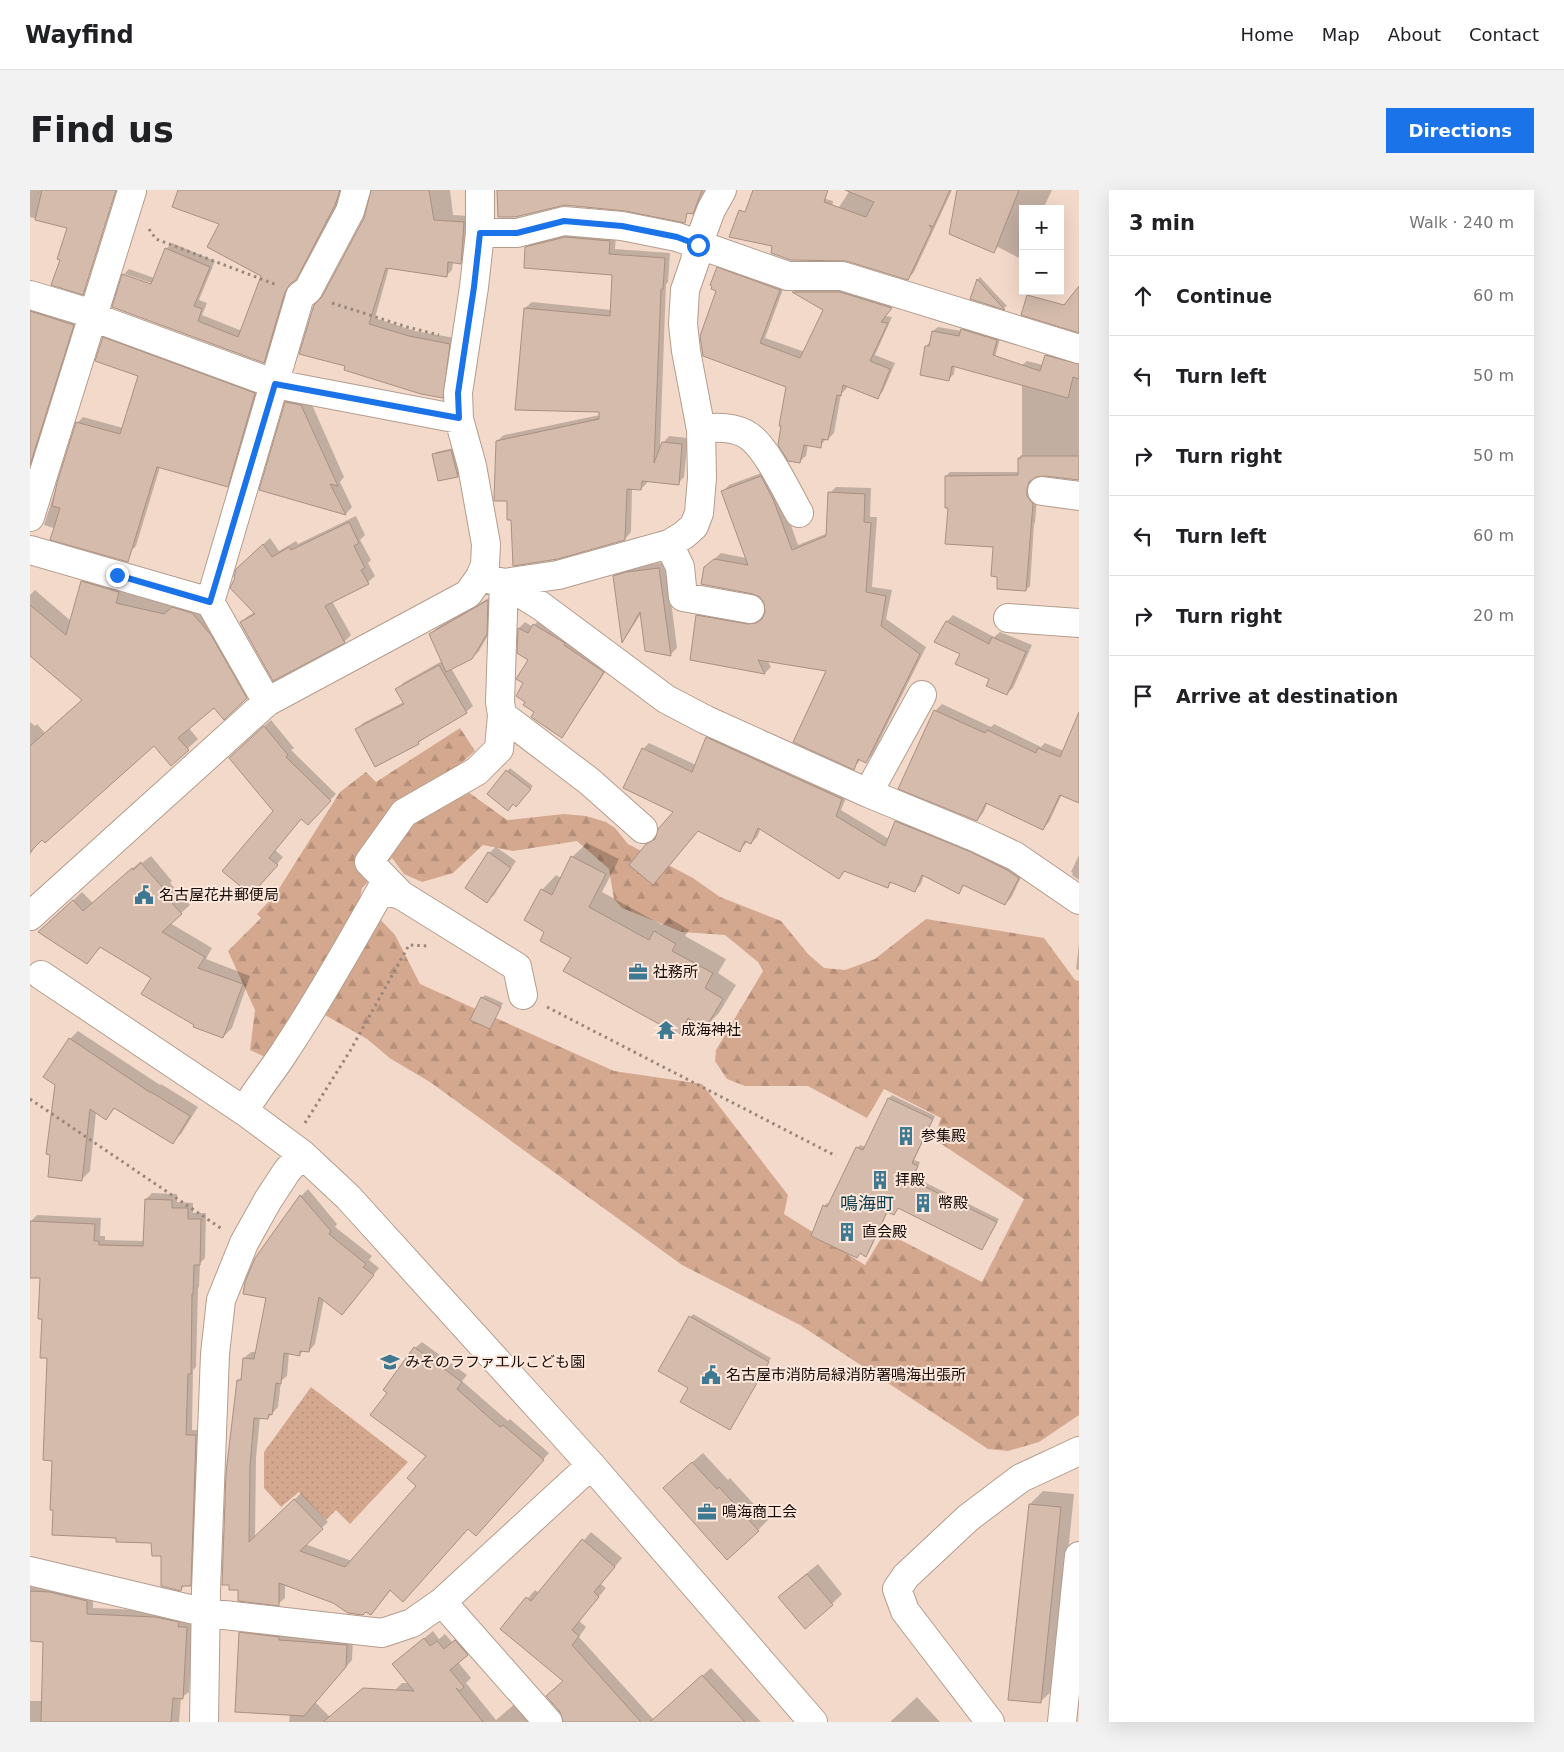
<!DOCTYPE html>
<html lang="en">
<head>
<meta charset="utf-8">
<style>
  body { margin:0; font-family:"DejaVu Sans","Noto Sans JP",sans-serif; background:#f2f2f2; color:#202124 }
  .controls { position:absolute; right:15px; top:15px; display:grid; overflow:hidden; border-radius:0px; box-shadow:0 5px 20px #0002 }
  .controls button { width:45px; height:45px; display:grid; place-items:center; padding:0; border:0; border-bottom:1px solid #e0e0e0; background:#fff; color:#202124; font:25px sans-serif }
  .stop { position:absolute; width:15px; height:15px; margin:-11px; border:4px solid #1a73e8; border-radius:50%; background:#fff }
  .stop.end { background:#1a73e8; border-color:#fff; box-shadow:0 1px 5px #0008 }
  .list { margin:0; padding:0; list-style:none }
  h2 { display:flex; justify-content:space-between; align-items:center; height:65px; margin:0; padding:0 20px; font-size:21px }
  h2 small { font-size:16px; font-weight:400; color:#757577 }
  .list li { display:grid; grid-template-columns:32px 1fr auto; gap:15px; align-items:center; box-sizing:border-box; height:80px; padding:0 20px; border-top:1px solid #e0e0e0 }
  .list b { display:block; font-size:19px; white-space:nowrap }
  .list em { font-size:16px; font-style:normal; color:#757577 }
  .icon { flex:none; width:28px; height:28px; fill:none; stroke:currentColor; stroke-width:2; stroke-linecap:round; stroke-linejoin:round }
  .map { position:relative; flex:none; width:1049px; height:1532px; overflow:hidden; border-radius:0px }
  header { display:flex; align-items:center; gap:30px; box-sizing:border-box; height:70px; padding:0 25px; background:#fff; border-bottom:1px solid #e0e0e0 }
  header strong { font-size:24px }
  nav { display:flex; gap:28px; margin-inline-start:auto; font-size:18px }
  .intro { display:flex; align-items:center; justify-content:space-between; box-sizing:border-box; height:120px; padding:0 30px }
  h1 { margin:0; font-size:35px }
  .button { padding:12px 22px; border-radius:0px; background:#1a73e8; color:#fff; font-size:18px; font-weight:700 }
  main { display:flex; gap:30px; padding:0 30px }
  aside { flex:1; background:#fff; border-radius:0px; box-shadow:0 5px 20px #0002 }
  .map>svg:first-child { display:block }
</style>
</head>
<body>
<header>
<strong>Wayfind</strong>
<nav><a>Home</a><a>Map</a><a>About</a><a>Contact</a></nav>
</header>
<div class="intro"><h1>Find us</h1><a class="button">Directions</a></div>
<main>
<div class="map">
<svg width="1049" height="1532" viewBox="0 0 1049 1532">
  <defs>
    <pattern id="forest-firs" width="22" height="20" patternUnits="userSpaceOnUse" patternTransform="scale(1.25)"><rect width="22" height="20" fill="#d4a88e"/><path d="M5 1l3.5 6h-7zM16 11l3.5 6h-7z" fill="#b58f79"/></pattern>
    <pattern id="park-dots" width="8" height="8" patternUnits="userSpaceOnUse" patternTransform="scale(1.25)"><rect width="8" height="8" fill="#d4a88e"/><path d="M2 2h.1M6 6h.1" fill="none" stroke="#b58f79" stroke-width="1.8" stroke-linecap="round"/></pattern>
  </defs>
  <rect width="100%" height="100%" fill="#f3d9ca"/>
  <path fill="url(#forest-firs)" fill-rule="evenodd" d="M430 538 445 561 416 586 477 630 534 624 556 626 576 632 585 638 598 654 663 688 690 707 751 731 778 764 794 778 815 780 845 769 896 729 1014 748 1045 790 1049 791V1225L1009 1252 978 1261 958 1259 770 1135 652 1075 400 892 361 869 337 849 274 813 235 867 220 860 225 820 198 761 231 728 227 724 245 705 310 602 336 582 346 592ZM547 651 579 679 584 709 592 718 652 742 695 745 728 772 733 781 686 860 685 871 697 889 715 896H778L837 928 854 899 911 928 904 949 994 1009 952 1092 855 1042 835 1075 754 1024 758 1005 672 894 584 881 390 794 365 745 330 708 332 698 362 668 374 684 392 692 423 683 453 655 483 661Z"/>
  <path fill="url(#park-dots)" d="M281 1197 378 1272 320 1334 306 1320 296 1330 269 1302 251 1317 234 1298V1262Z"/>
  <path fill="#0003" fill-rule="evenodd" d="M0 0H78L54 98H57L88 0 59 97 53 103 32 69 39 37 0 27Z
    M149 0H269L273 2 274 0H313L311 8 271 82 260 95 239 166 234 172 84 117 93 85 99 79 124 88 136 59 142 53 185 71 169 110 177 113 172 125 212 141 233 85 178 57 190 33 143 16ZM95 84 127 95 126 97 95 87Z
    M342 0H420L423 25 440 26 436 66 430 72H423L422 80 416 86 359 78 345 128 385 141 425 148 418 201 412 207 316 176 293 108 335 29Z
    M643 0H676L667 18 662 23Z
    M724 0H797L796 9 803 11 801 30 820 0H922L884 82 878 89 817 70 743 55Z
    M928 0H1022L1013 19H993V70L968 57 964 61Z
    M542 41 586 45 585 59 640 63 638 92 636 94 630 258 633 253 639 246 658 248 654 287 648 293 617 291V293L611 299 602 298 601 342 595 349 482 329 467 251 474 245 570 225V220L495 118 502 112 582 120 583 84 496 58 502 51Z
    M700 75 755 94 735 148 775 162 794 119 764 101 769 96H816L867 112 855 126 862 127 845 165 865 173 853 201 848 207 817 195V198L811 204 804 243 798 249H796L790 256 778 254 776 266 770 271 757 196 674 165 694 80Z
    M950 87 977 116 974 118 942 108 948 89Z
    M0 113 49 129 0 289Z
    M937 135 971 145 965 167 925 175 924 184 919 189 896 156 901 151 903 141 908 137 932 141Z
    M79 142 230 198 203 290 197 296 130 277 106 356 100 362 14 335 47 233 53 227 93 238 109 186 74 148Z
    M1020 161 1049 170V289L1014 284 1003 287 1000 294 1002 303 1007 309 1005 333 1004 334 1000 396 996 400 965 356 919 317 916 286 920 282H989V268L992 265V175L997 171 1013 175 1016 165Z
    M264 205 279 208 314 287 310 292 322 317 316 324 231 299 256 212Z
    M424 258 430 283 428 286 403 265 406 262Z
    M737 281 749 302 768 355 798 343 800 303 806 297 841 298 840 327H847L842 397 862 400 856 429 896 457 842 565 836 571 831 569 824 578 798 480 737 470 741 477 735 483 661 469 668 426 674 420 725 429 733 428 737 422 736 413 730 406 682 371 691 363 716 368 693 301 699 295Z
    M326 326 335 345 330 350 341 370 338 373 345 386 338 392 302 411 321 445 314 452 211 432 218 426 225 422 214 372 240 348 249 361 266 351 268 354Z
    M636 372 647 458 641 464 612 422 598 444 592 450 584 386 591 380 604 376Z
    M62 381 98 392 95 403 145 414 172 413 226 497 216 507 184 516 158 537 168 549 141 574 124 554 11 647 0 665V532L5 536 7 534 15 543 53 509 0 464V405L5 400 41 431 52 392Z
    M464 405 463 436 449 461 442 468 421 478 443 516 436 522 395 547 388 553 327 539 333 533 374 512 367 500 373 493 412 471 400 445 407 438Z
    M923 425 964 447 970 442 1002 455 983 498 976 504 931 464 917 431Z
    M510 428 579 476 537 540 531 546 497 512 494 493 500 470 489 462V438L495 432 503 437Z
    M912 514 961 537 964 534 1011 557 1015 553 1034 561 1049 531V612L1032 604 1019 632 1013 639 958 612 953 623 947 630 870 598 906 520Z
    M241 530 264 558 261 560 306 604 278 633 272 628 245 660 253 667 228 697 245 621 207 561Z
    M683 542 818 603 811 620 859 649 866 632 872 626 994 681 981 708 975 714 935 694 929 702 894 685 891 694 885 700 862 692 858 696 816 680 809 688 731 638 727 647 721 653 718 651 710 660 668 640 617 655 627 646 645 621 613 559 619 553 666 575 677 548Z
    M480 578 503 596 489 612 459 604Z
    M557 653 589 669 572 702 632 735 639 728 659 740 655 746 696 769 688 783 706 795 689 823 675 837 662 830 648 843 542 768 516 741 495 730 512 700 526 685 531 688 542 667Z
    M466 657 486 671 464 705 457 711 459 663Z
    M1049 665V690L1042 685 1043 683 1041 682Z
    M121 666 142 691 140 693 160 715 140 733 182 758 176 769 220 786 202 838 193 847 165 834 122 787 72 756 57 772 18 734 52 702 63 713 111 671 112 673Z
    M1049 753V780L1046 779Z
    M455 805 473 813 460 838 452 808Z
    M48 841 130 895 131 894 168 917 151 944 142 952 86 917 76 928 66 922 60 981 51 990 40 849Z
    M862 905 905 926 884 970 890 972 884 987 969 1029 951 1059 869 1017 864 1024 858 1021 839 1062 836 1065 830 1062 827 1066 794 1016 797 1013 800 1014 827 958 830 955 836 957 859 908Z
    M278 999 307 1034 305 1037 342 1066 339 1070 349 1078 318 1116 294 1109 285 1154 279 1161 274 1160 269 1165 259 1163 257 1186 251 1191 248 1217 238 1228 230 1227 226 1268 225 1348 271 1303 298 1332 275 1354 322 1371 388 1296 398 1266 359 1202 385 1158 392 1152 437 1185 432 1191 478 1231 480 1229 519 1263 453 1338 438 1337 361 1400 341 1424 336 1420 303 1412 255 1394V1408L248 1414 209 1410 208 1191 212 1187 214 1168 221 1162H227L237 1107 226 1068 271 1006Z
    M122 1003 147 1004V1012L163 1013V1023H176L175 1068 170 1073 169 1097 168 1098 166 1177 163 1180 162 1240H172L166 1388 160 1394H156L151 1399 132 1364 123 1352 87 1346 24 1269 11 1087 1 1031 7 1025 71 1028 70 1046H75V1050L115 1051 116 1009Z
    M663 1124 741 1168 699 1239 659 1197 629 1180Z
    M673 1263 698 1290 700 1288 738 1330 728 1340 644 1288Z
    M1013 1301 1044 1304 1024 1499 1010 1512 1000 1314Z
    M561 1342 592 1368 571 1394 576 1398 549 1431 556 1437 549 1447 624 1530 681 1478 731 1532H534V1490L472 1438 505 1400 509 1403Z
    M788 1374 812 1404 802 1414 760 1397Z
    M0 1394 63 1404V1418L132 1421 163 1431 159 1502 151 1508 149 1532H0V1511H11L15 1450H0Z
    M216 1437 323 1449 322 1470 285 1512 300 1527 327 1532H259L260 1524 210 1443Z
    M403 1441 409 1449 415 1444 422 1452 433 1443 445 1456 428 1472 441 1488 436 1493 466 1530 486 1513 512 1532H371L365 1500 372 1493H379L372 1467Z
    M887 1507 910 1532H860Z"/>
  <path fill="#d4bbac" stroke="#a89082" d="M12 0H86L53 105 21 95 30 70 27 69 37 38 5 30Z
    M148 0H310L305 15 266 90 260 94 255 102 234 173 82 117 92 84 121 94 135 58 180 77 164 116 172 119 168 131 208 147 231 86 177 57 189 34 142 17Z
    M341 0H399L404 30 434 32 431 74 418 72 417 87 356 78 339 134 379 146 420 154 413 208 391 204 314 180 315 176 269 164 284 115 292 107 334 28Z
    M467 0H672L663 24 657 23 655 33 595 21 535 15 485 27H468Z
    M723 0H798L794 12 836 27 844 12 815 0H920L903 37 899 35 902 39 878 90 816 71 761 70 741 63 742 56 699 47 709 20 715 22Z
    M927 0H989L964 63 919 44Z
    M535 47 580 51 579 64 635 68 633 99H631L624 273 632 252 652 254 649 295 612 291 611 300 597 299 595 350 528 369 483 376 481 330H477V311H464V308L466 251 569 229V222L485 220 494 118 580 126 582 85 494 78 495 57Z
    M687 77 750 100 730 153 770 168 793 120 762 102H810L862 118 851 132 858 133 840 171 860 179 848 209 813 195 811 206 807 205 798 250 792 249 791 258 774 255 770 273 758 271 748 255 751 236H749L756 197 673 166 670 146 686 101 681 99 682 96 680 95Z
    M947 89 975 120 940 109Z
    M1049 96V143L991 125 997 105 1034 115Z
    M0 121 44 135 0 275Z
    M931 139 967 150 963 165 1010 181 1015 165 1049 174V189L1043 187 1038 208 922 176 919 191 890 185 895 156H899L902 141 929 146Z
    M73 147 225 203 198 297 127 277 98 372 20 350 30 318 22 316 27 293 46 232 90 244 108 186 65 171Z
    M255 212 271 215 308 296 300 294 316 325 229 300Z
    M421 260 428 287 408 291 402 264Z
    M991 266H1049V290L1014 286 1006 287 999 292 997 299V306L1003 314 996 401 967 399V387L961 386 963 357 915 354 918 318H915V286L988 285V268H991Z
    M731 286 743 309 762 360 796 346 798 302 835 304 834 332 841 333 836 402 856 406 851 436 890 464 836 573 828 569 824 580 763 552 796 481 728 470 735 484 660 470 666 425 718 434 726 433 732 429 735 422 734 413 730 407 723 404 671 394 674 377 684 369 718 375 691 301Z
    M319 332 329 353 324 356 335 378 331 380 339 394 295 416 315 453 243 491 210 432 225 424 200 398 205 388 204 387 206 379 233 354 242 367 259 357 261 360Z
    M629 378 641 466 615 461 610 422 592 453 583 386 596 382Z
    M51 391 89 402 86 413 134 424 142 417 162 423 181 445 217 508 194 530 184 518 148 548 159 560 141 576 124 556 15 653 12 650 0 662V556L52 510 0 466V415L36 445Z
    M458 410 457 444 442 469 416 482 399 444Z
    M916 431 959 454 962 447 996 462 977 505 956 496 959 489 925 474 930 464 904 452Z
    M503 434 535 453 534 455 574 482 532 548 501 527 504 522 493 515 495 512 486 506 493 493 486 489 498 470 487 463 488 438 498 443Z
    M409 475 437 523 388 552 389 554 345 577 325 539 374 514 365 499Z
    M904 520 955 543 957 540 1006 563 1008 558 1030 567 1049 522V613L1030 605 1013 640 956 613 947 631 868 599Z
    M234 536 258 565 256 567 301 611 278 635 271 629 239 668 248 675 221 705 192 681 243 621 199 568Z
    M676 547 812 609 806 626 855 656 865 631 941 662 977 680 989 688 975 715 933 695 929 704 892 685 885 702 860 692 858 698 814 681 809 689 728 638 721 654 715 651 710 662 668 641 623 695 599 675 616 654 625 649 628 639 643 622 593 598 612 558 662 582Z
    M476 580 501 599 486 617 483 614 478 621 457 604Z
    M458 662 481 678 457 713 435 698Z
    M541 666 576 684 559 717 619 750 624 741 646 754 642 761 683 783 675 798 693 809 675 839 658 828 649 845 533 781 541 768 510 751 514 742 494 730 511 699 522 705Z
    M111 673 135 700 132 702 152 724 132 742 175 767 168 778 213 794 193 848 163 837 164 835 111 804 121 788 70 757 57 774 8 742 43 710 53 721 102 678 103 680Z
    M451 807 471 817 460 839 440 830Z
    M39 848 121 903V902L160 926 143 954 84 918 76 930 60 919 52 991 18 987 20 965 16 964 25 895 13 887Z
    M858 908 903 929 882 973 888 976 881 990 967 1032 952 1060 868 1018 864 1025 857 1022 836 1067 830 1063 827 1068 781 1046 793 1015 797 1017 826 957 833 960Z
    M270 1005 301 1041 299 1044 336 1074 333 1077 344 1085 312 1125 289 1107 279 1162 270 1161V1166L254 1163 251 1194 246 1193 242 1225 239 1224 238 1229 224 1228 220 1276 219 1352 264 1309 293 1339 270 1361 315 1377 386 1296 377 1288 396 1266 340 1225 357 1203 353 1200 384 1157 432 1192 427 1199 470 1237 473 1235 514 1270 446 1346 438 1339 373 1412 360 1400 341 1425 336 1422 333 1425 318 1423 303 1413 249 1393V1416L208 1411V1400H199V1395H192L196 1283 207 1190H211L213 1168 224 1169 236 1108 213 1104 215 1092 225 1068Z
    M115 1009 142 1010V1018H158V1029H171L170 1075H164L163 1104H162L161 1184H158L156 1245H166L161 1396H152L151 1401 131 1396V1366H122L121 1353 86 1352V1348L22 1345 23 1320H20L22 1271 13 1270 17 1168H10L12 1129H8L10 1088H0V1031L65 1034 64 1051H69V1055L113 1056Z
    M659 1126 739 1172 700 1240 650 1212 658 1198 628 1181Z
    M662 1272 687 1299 689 1297 729 1341 697 1370 633 1298Z
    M999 1314 1031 1317 1011 1513 978 1510Z
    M552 1349 585 1377 564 1402 569 1407 542 1440 549 1446 542 1455 611 1532H533L530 1522 516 1506 533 1491 470 1439 496 1407 501 1411Z
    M777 1384 803 1415 775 1439 748 1407Z
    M0 1401 20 1402 57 1411V1424L125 1427 149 1432 148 1437H157L153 1509 143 1508 141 1532H11L13 1452 0 1451Z
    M209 1442 249 1447V1450L317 1455 316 1477 274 1526 205 1522Z
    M394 1448 400 1456 407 1451 414 1459 425 1450 438 1465 420 1480 434 1497 430 1501 426 1498 453 1532H293L333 1498 384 1501 362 1474Z
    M672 1485 715 1532H620Z"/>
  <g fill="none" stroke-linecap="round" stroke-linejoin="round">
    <g stroke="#b59d8e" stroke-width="30">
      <path id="minor" d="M450 0V43L444 97 428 203 429 229 442 276 456 354 455 375 450 387
        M450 43H487L534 31 592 36 647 47 758 86H812L1049 159
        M0 105 53 121 71 130 245 194 429 229
        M671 240C685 236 706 237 719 246 738 260 757 302 769 323
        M1012 301 1049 306
        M0 327 102 1
        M639 354 650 377 653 407 720 419
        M0 360 180 412 237 512
        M180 412 270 106 278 100 320 21 326 0
        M978 428 1049 433
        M472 525 559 591 613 639
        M838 603 892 505
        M0 726 237 512 438 404 450 387 474 393 511 416 636 509 676 530 838 603 947 648 985 666 1049 710
        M11 785 214 921 272 964 318 1007 561 1275 783 1532
        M493 805 487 777 371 705 339 672 374 623 447 581 469 559 472 525 470 512 474 393 528 385 639 354 654 345 664 336 669 323 672 288 671 240 656 161 653 134 655 100 665 71 668 55 681 20 692 0
        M214 921C227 899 244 879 257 858 291 807 321 753 351 700L371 705
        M0 1381 177 1423 352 1443 382 1433 412 1412 561 1275
        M412 1412 518 1532
        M174 1532 176 1400 185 1164 191 1110 214 1053 238 1010 257 981 272 964
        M960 1532 875 1421 867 1399 876 1386 938 1328 991 1288 1049 1261
        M1032 1532 1049 1366"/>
    </g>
    <path stroke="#99867b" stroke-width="3" stroke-dasharray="2.5 4" stroke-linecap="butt" d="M119 39 126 49 247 95
      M302 113 377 137 409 145
      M517 817 806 966
      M0 909 192 1039
      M275 933 320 861 379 755 398 756"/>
    <use href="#minor" stroke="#fff" stroke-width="28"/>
  </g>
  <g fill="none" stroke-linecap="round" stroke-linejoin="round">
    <path stroke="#1a73e8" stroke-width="6" d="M87 385 180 412 245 194 429 228 428 203 444 97 450 43H487L534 31 592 36 647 47 668 55"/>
  </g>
  <defs>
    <g id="civic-bare" transform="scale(1.5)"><path d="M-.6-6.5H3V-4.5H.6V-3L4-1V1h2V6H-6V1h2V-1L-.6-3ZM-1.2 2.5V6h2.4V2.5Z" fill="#3e7991" stroke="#fde7db" stroke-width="2.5" paint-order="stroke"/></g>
    <g id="office-bare" transform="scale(1.5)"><path d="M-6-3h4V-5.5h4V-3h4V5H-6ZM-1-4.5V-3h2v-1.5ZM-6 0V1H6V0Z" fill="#3e7991" stroke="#fde7db" stroke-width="2.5" paint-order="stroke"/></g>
    <g id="temple-bare" transform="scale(1.5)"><path d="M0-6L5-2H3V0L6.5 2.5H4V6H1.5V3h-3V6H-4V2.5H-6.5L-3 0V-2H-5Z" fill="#3e7991" stroke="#fde7db" stroke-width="2.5" paint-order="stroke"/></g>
    <g id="building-bare" transform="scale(1.5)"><path d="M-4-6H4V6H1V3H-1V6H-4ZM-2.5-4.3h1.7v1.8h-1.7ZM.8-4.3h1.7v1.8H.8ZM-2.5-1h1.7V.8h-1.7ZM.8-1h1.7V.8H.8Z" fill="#3e7991" stroke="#fde7db" stroke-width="2.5" paint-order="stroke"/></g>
    <g id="school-bare" transform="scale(1.5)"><path d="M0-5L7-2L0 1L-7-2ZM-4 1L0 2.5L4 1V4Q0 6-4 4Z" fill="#3e7991" stroke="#fde7db" stroke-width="2.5" paint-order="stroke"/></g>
  </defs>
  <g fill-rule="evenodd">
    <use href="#civic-bare" x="114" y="705"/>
    <use href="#office-bare" x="608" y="782"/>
    <use href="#temple-bare" x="636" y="840"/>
    <use href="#building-bare" x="876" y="946"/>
    <use href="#building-bare" x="850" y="990"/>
    <use href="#building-bare" x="893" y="1013"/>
    <use href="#building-bare" x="817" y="1042"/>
    <use href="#school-bare" x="360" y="1172"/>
    <use href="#civic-bare" x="681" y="1185"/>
    <use href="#office-bare" x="677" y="1322"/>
  </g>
  <g text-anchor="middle" stroke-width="4" stroke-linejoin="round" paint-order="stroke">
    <g font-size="15" fill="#150c08" stroke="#fde7db" text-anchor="start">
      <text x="129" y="710">名古屋花井郵便局</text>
      <text x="623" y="787">社務所</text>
      <text x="651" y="845">成海神社</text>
      <text x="891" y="951">参集殿</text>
      <text x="865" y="995">拝殿</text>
      <text x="908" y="1018">幣殿</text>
      <text x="832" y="1047">直会殿</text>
      <text x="375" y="1177">みそのラファエルこども園</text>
      <text x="696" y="1190">名古屋市消防局緑消防署鳴海出張所</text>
      <text x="692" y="1327">鳴海商工会</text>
    </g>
    <g font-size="18" fill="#083d4f" stroke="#fde7db">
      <text x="837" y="1020">鳴海町</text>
    </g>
  </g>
</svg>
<div class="controls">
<button>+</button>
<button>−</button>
</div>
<div class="stop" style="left:668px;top:55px"></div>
<div class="stop end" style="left:87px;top:385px"></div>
</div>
<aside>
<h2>3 min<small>Walk · 240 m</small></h2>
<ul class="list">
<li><svg class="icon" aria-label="ahead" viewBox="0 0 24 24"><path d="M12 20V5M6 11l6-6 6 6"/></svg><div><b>Continue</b></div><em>60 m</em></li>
<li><svg class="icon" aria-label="left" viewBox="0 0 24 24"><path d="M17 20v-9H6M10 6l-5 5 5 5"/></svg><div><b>Turn left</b></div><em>50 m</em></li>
<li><svg class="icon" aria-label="right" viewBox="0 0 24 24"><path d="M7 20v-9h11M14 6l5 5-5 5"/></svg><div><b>Turn right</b></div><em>50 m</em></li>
<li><svg class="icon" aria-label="left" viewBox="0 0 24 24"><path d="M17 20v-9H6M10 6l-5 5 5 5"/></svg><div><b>Turn left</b></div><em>60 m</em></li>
<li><svg class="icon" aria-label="right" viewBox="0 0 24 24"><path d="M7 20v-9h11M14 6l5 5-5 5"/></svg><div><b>Turn right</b></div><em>20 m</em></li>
<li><svg class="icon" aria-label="arrive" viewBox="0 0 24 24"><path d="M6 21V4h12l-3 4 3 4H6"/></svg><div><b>Arrive at destination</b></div></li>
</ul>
</aside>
</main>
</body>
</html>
